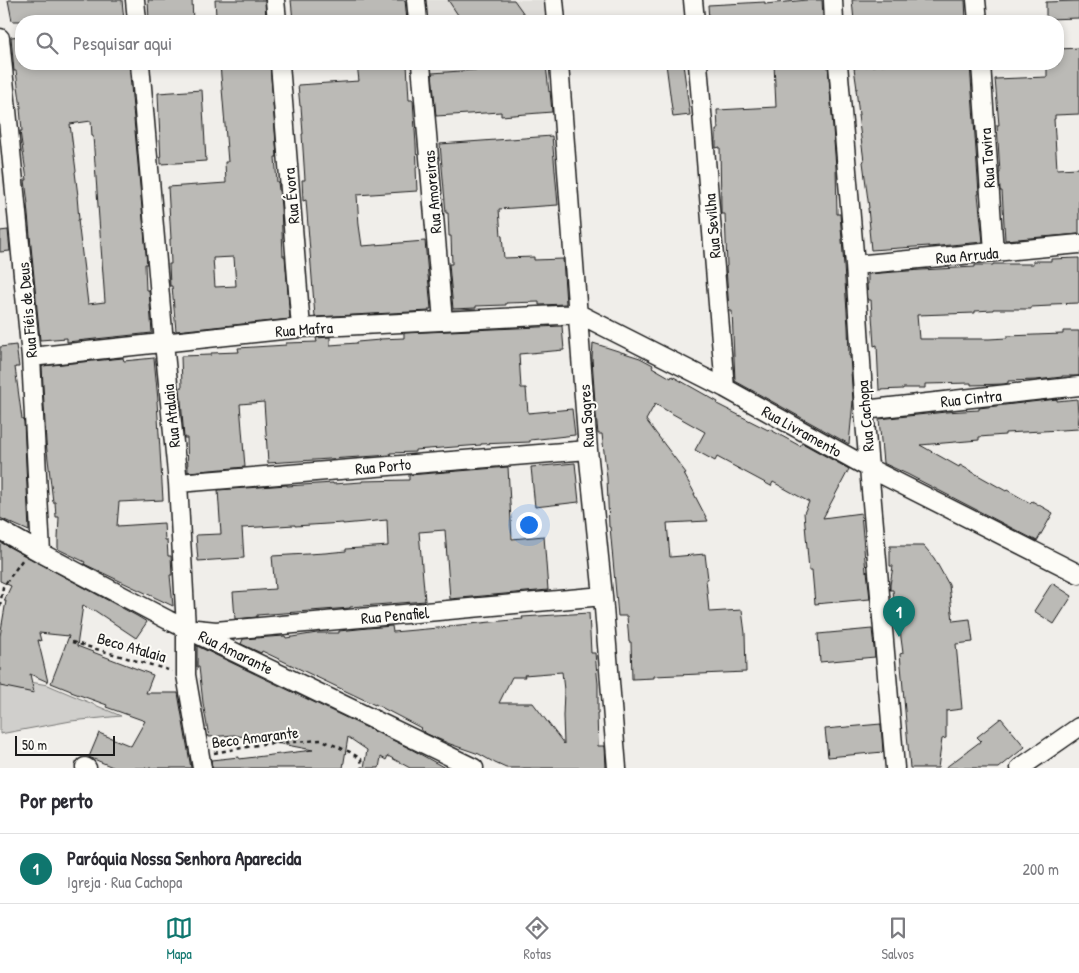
<!DOCTYPE html>
<html lang="pt">
<head>
<meta charset="utf-8">
<style>
  body { margin:0; font-family:"Patrick Hand",sans-serif; background:#f7f7f7; color:#2b2b33 }
  .scale { position:absolute; left:15px; bottom:12px; width:100px; box-sizing:border-box; padding-left:5px; border:2px solid #1c1c1c; border-top:0; font-size:14px; line-height:18px; white-space:nowrap; color:#1c1c1c; -webkit-text-stroke:4px #fdfcf7; paint-order:stroke }
  .you { position:absolute; left:528px; top:524px; width:18px; height:18px; margin:-12px; border:4px solid #fff; border-radius:50%; background:#1a73e8; box-shadow:0 0 0 8px #1a73e833 }
  .badge { display:grid; place-items:center; width:32px; height:32px; border-radius:50%; background:#0f766e; color:#fff; font-size:16px; font-weight:700 }
  .pin { position:absolute; translate:-50% -41px; filter:drop-shadow(0 1px 2px #0008) }
  .pin::after { content:''; position:absolute; top:26px; width:18px; height:15px; background:inherit; clip-path:polygon(0 0,100% 0,50% 100%) }
  .list { margin:0; padding:0; list-style:none }
  h2 { display:flex; justify-content:space-between; align-items:center; height:65px; margin:0; padding:0 20px; font-size:21px }
  h2 small { font-size:16px; font-weight:400; color:#7c7c81 }
  .list li { display:grid; grid-template-columns:32px 1fr auto; gap:15px; align-items:center; box-sizing:border-box; height:70px; padding:0 20px; border-top:1px solid #e1e1e2 }
  .list b { display:block; font-size:19px; white-space:nowrap }
  .list p { margin:0; font-size:16px; white-space:nowrap; color:#7c7c81 }
  .list em { font-size:16px; font-style:normal; color:#7c7c81 }
  .icon { flex:none; width:28px; height:28px; fill:none; stroke:currentColor; stroke-width:2; stroke-linecap:round; stroke-linejoin:round }
  .map { position:relative; flex:none; width:1079px; height:768px; overflow:hidden }
  .search { position:absolute; background:#fff; box-shadow:0 2px 8px #0003; left:15px; right:15px; top:15px; height:55px; display:flex; align-items:center; gap:12px; box-sizing:border-box; padding:0 18px; border-radius:20px; color:#7c7c81; font-size:19px }
  .sheet { height:135px; background:#fff }
  nav { display:flex; justify-content:space-around; align-items:center; box-sizing:border-box; height:70px; border-top:1px solid #e1e1e2; background:#fff; font-size:14px; color:#7c7c81 }
  nav a { display:grid; justify-items:center; gap:2px }
  nav .on { color:#0f766e }
  .map>svg:first-child { display:block }
</style>
</head>
<body>
<div class="map">
<svg width="1079" height="768" viewBox="0 0 1079 768">
  <rect width="100%" height="100%" fill="#f0eeea"/>
  <filter id="ink" filterUnits="userSpaceOnUse"><feTurbulence type="fractalNoise" baseFrequency=".02" numOctaves="2"/><feDisplacementMap in="SourceGraphic" scale="10" xChannelSelector="R" yChannelSelector="G"/><feConvolveMatrix kernelMatrix="1 2 1 2 8 2 1 2 1" color-interpolation-filters="sRGB"/></filter>
  <g filter="url(#ink)">
    <path fill="#e0deda" d="M424 0H543L545 21H426Z
      M430 64H517L431 71Z"/>
    <path fill="#d0cfcc" stroke="#767674" d="M0 677 48 685 121 716 71 721 0 734Z"/>
    <path fill="#bbbab6" stroke="#1c1c1c" fill-rule="evenodd" d="M8 0H122L124 21H12Z
      M148 0H192L193 21H149Z
      M215 0H265L266 21H218V16H216Z
      M291 0H405L407 21H293Z
      M448 0H514L524 14 513 21H462Z
      M807 0H822L823 18 785 21H771V20L709 21 708 5 765 2V4Z
      M852 0H965L966 21H854Z
      M1079 1V18L1046 19V2Z
      M21 36V64H129L147 264H145L146 290H149L152 333 67 342V338L40 340 27 204H28L25 180H27L20 131H22L20 108H21L16 71H14L11 37ZM91 121 92 136H93L105 302 88 304 78 220H79L77 196H78L75 172 76 171 70 124Z
      M1079 48V114L1055 115V119H1054L1057 169 1079 168V234L1005 240 1002 191H1000L999 173H1000L997 125H999L995 79 1047 77V64H1058V49Z
      M220 64H270L277 157H275L277 182H278L281 206 283 256H285L290 319 176 331 172 286H170L169 264H171L170 239H171L168 187 226 183 225 162H228ZM234 257 236 286 215 287 213 258Z
      M357 64H407L409 100H413L416 145 417 167H416L417 191 357 195 359 225 362 246 425 241 431 309H429V311L315 317 306 200 303 201 302 180H305L302 134H303L301 106H300L298 85 359 81Z
      M666 64H683L690 115 673 117Z
      M774 64H828L836 167 837 214H840L844 266 848 327 849 356H850L853 401 849 444 735 381 732 311H729L726 267 727 266 725 214H721V208L720 147 716 148V130H718L717 110 776 107Z
      M890 64H970L979 194H978L983 242 929 247V246L871 250 869 229H870L868 208H869L863 162 864 161 858 115H859L856 89H857L854 68Z
      M546 65 549 92 550 91 552 112 501 116V112L436 116 432 73Z
      M202 90 206 161 161 164 158 93Z
      M552 136 558 205 499 209 501 236H502L504 258 534 257V260L563 259 566 304 539 305V302L506 303V305L476 306V308L453 309 449 264H452L451 236H449L448 213H446L440 144Z
      M8 230 10 251 0 252V231Z
      M1079 258V303L1051 304V306L1031 307V309H993V310L975 311V313L917 315 919 339H989L1007 338V336L1063 334V331H1079V376H1062V377L1036 380 1008 381V383L1004 384 971 385V383L925 384V388H903V389L879 390 877 345 874 346 871 300H868L867 284H868V274L921 270 975 267V265H993V264H1033V261H1051V259Z
      M562 326 564 350 519 354 521 388H526L528 413 572 409 575 435 530 440V442L481 444V445L415 450V452L390 453 391 455 268 463 264 402 240 404 245 467 188 472 187 438H184L180 387H182L181 356 211 355V353L239 352 238 348 286 345V343L317 342 316 338 330 337V345L357 343V342L380 340V339L404 338V333Z
      M593 343 640 358 653 365 652 367 671 378 672 376 718 402 717 404 768 430 769 429 800 446 802 443 849 469 823 518 861 513 866 572 867 571 870 599 815 604 812 570H809L804 513 809 502 773 482 771 486 717 457 715 461 695 450 705 432 655 404 646 420 686 473 684 474 695 494H694L708 521 667 523 670 557 705 554 708 579H706L709 612 742 610 745 633 746 672 654 676V678L632 679 631 642H629L627 616H618L610 527H609L607 478 602 434H598L595 403 592 358Z
      M16 345 19 367H15L22 419H23L24 422 29 531 0 518V347Z
      M123 358 124 361 154 358 158 400 157 401 163 500 119 502 117 526 164 523 165 540H167L168 556H171L172 575H170L173 606 103 573 84 564 85 562 58 549V539L59 517H56L55 502H53L46 442 42 366Z
      M1057 399V401L1077 399 1079 429 1005 433V435L979 437V440L920 445 959 467 960 465 1006 491 1007 490 1030 503 1032 501 1053 513 1037 541 907 474 883 463 879 419 946 412 979 410V408Z
      M575 463 579 502 535 507 531 467Z
      M508 467 512 539 544 536 548 590 450 599 445 530 419 532 425 601 350 607V608L257 615V617L235 619 233 592 275 589 272 556 325 553 346 551V549L388 546 387 520 343 524V523L295 526V525L242 528 244 558 198 561 196 535 221 534 218 490 287 485V486L333 483V484L362 482V481L409 480V475Z
      M0 542 137 616 147 622 136 638 94 610 93 611 83 605 77 646 153 675 146 693H178L191 768H115L89 757 99 733 131 746 145 721 106 707 107 705 71 692V691L51 683 69 636 39 633 41 641 38 640 48 682 30 674 34 693 0 686V636L6 601H4L11 586 0 581Z
      M890 546H924L934 558 949 585 953 621 970 619 973 642 956 644 962 709 946 711V738L942 739 938 768H910L900 654 903 653 899 623H896L893 590H890V585L893 566H890Z
      M1052 583 1072 596 1054 624 1034 611Z
      M589 613 591 653H595L598 684V713H597L598 746H605L606 768H506L495 763 479 754 450 744 427 734 420 729 421 728 375 704V705L262 651 261 653 241 644 243 639 269 637 285 636 286 638 317 633H339V631L368 628 392 626 393 632 449 627V626L523 619 522 617ZM562 672 564 690 563 716 564 744 533 703H499L512 677H525L524 675Z
      M872 629 875 657 820 662 818 634Z
      M197 646 411 749 445 768H410L388 756 386 760 381 757 379 768H364L367 750 348 737 343 768H212L211 760 239 757V759L313 750 234 735 209 737 203 703 199 667H197Z
      M1001 718 1025 747 999 768H945L981 741 977 737Z
      M881 724 883 752 828 757 825 729Z"/>
    <g fill="none" stroke-linecap="round" stroke-linejoin="round">
      <g stroke="#1c1c1c" stroke-width="21">
        <path id="minor" d="M135 0 137 21
          M275 0 277 21
          M416 0 418 21
          M554 0 556 21
          M693 0 695 21
          M833 0 834 21
          M976 0 978 21
          M0 38 31 357 41 553
          M140 64 164 343 178 483 186 628V675L202 768
          M280 64 301 328
          M421 64 443 321
          M559 64 588 450 603 596 617 768
          M698 64 725 388
          M838 64 855 265 864 410 895 768
          M981 64 994 252
          M855 265 1079 244
          M31 357 301 328 579 314 725 388 869 468 1079 574
          M864 410 1079 386
          M178 483 588 450
          M0 530 41 553 168 620 474 768
          M196 629 216 631 603 596
          M85 767 87 768
          M1020 768 1079 727"/>
      </g>
      <path stroke="#1c1c1c" stroke-width="2.5" stroke-dasharray="4 4" stroke-linecap="butt" d="M0 606 3 587 23 559
        M72 642 172 671
        M214 753 263 744 322 740 350 752 361 759 362 768"/>
      <use href="#minor" stroke="#fdfcf7" stroke-width="18"/>
    </g>
  </g>
  <g text-anchor="middle" stroke-width="4" stroke-linejoin="round" paint-order="stroke">
    <g font-size="16" fill="#1c1c1c" stroke="#fdfcf7">
      <text transform="translate(987 158) rotate(-94)" y="6">Rua Tavira</text>
      <text transform="translate(432 192) rotate(-95)" y="6">Rua Amoreiras</text>
      <text transform="translate(291 196) rotate(-95)" y="6">Rua Évora</text>
      <text transform="translate(712 226) rotate(-95)" y="6">Rua Sevilha</text>
      <text transform="translate(967 255) rotate(-5)" y="6">Rua Arruda</text>
      <text transform="translate(27 310) rotate(-95)" y="6">Rua Fiéis de Deus</text>
      <text transform="translate(304 329) rotate(-4)" y="6">Rua Mafra</text>
      <text transform="translate(971 398) rotate(-6)" y="6">Rua Cintra</text>
      <text transform="translate(171 416) rotate(-96)" y="6">Rua Atalaia</text>
      <text transform="translate(586 416) rotate(-94)" y="6">Rua Sagres</text>
      <text transform="translate(865 416) rotate(-95)" y="6">Rua Cachopa</text>
      <text transform="translate(802 431) rotate(29)" y="6">Rua Livramento</text>
      <text transform="translate(383 466) rotate(-5)" y="6">Rua Porto</text>
      <text transform="translate(395 615) rotate(-5)" y="6">Rua Penafiel</text>
      <text transform="translate(132 647) rotate(16)" y="6">Beco Atalaia</text>
      <text transform="translate(236 652) rotate(26)" y="6">Rua Amarante</text>
      <text transform="translate(255 737) rotate(-7)" y="6">Beco Amarante</text>
    </g>
  </g>
</svg>
<div class="scale">50 m</div>
<div class="you"></div>
<div class="pin badge" style="left:899px;top:637px">1</div>
<div class="search"><svg class="icon" aria-label="search" viewBox="0 0 24 24"><circle cx="10" cy="10" r="6"/><path d="M15 15l6 6"/></svg>Pesquisar aqui</div>
</div>
<section class="sheet">
<h2>Por perto<small></small></h2>
<ul class="list">
<li><span class="badge">1</span><div><b>Paróquia Nossa Senhora Aparecida</b><p>Igreja · Rua Cachopa</p></div><em>200 m</em></li>
</ul>
</section>
<nav>
<a class="on"><svg class="icon" aria-label="map" viewBox="0 0 24 24"><path d="M3 6l6-2 6 2 6-2v14l-6 2-6-2-6 2zM9 4v14M15 6v14"/></svg>Mapa</a>
<a><svg class="icon" aria-label="directions" viewBox="0 0 24 24"><path d="M12 3l9 9-9 9-9-9zM9 14v-3h6M13 9l2 2-2 2"/></svg>Rotas</a>
<a><svg class="icon" aria-label="saved" viewBox="0 0 24 24"><path d="M7 4h10v16l-5-4-5 4z"/></svg>Salvos</a>
</nav>
</body>
</html>
